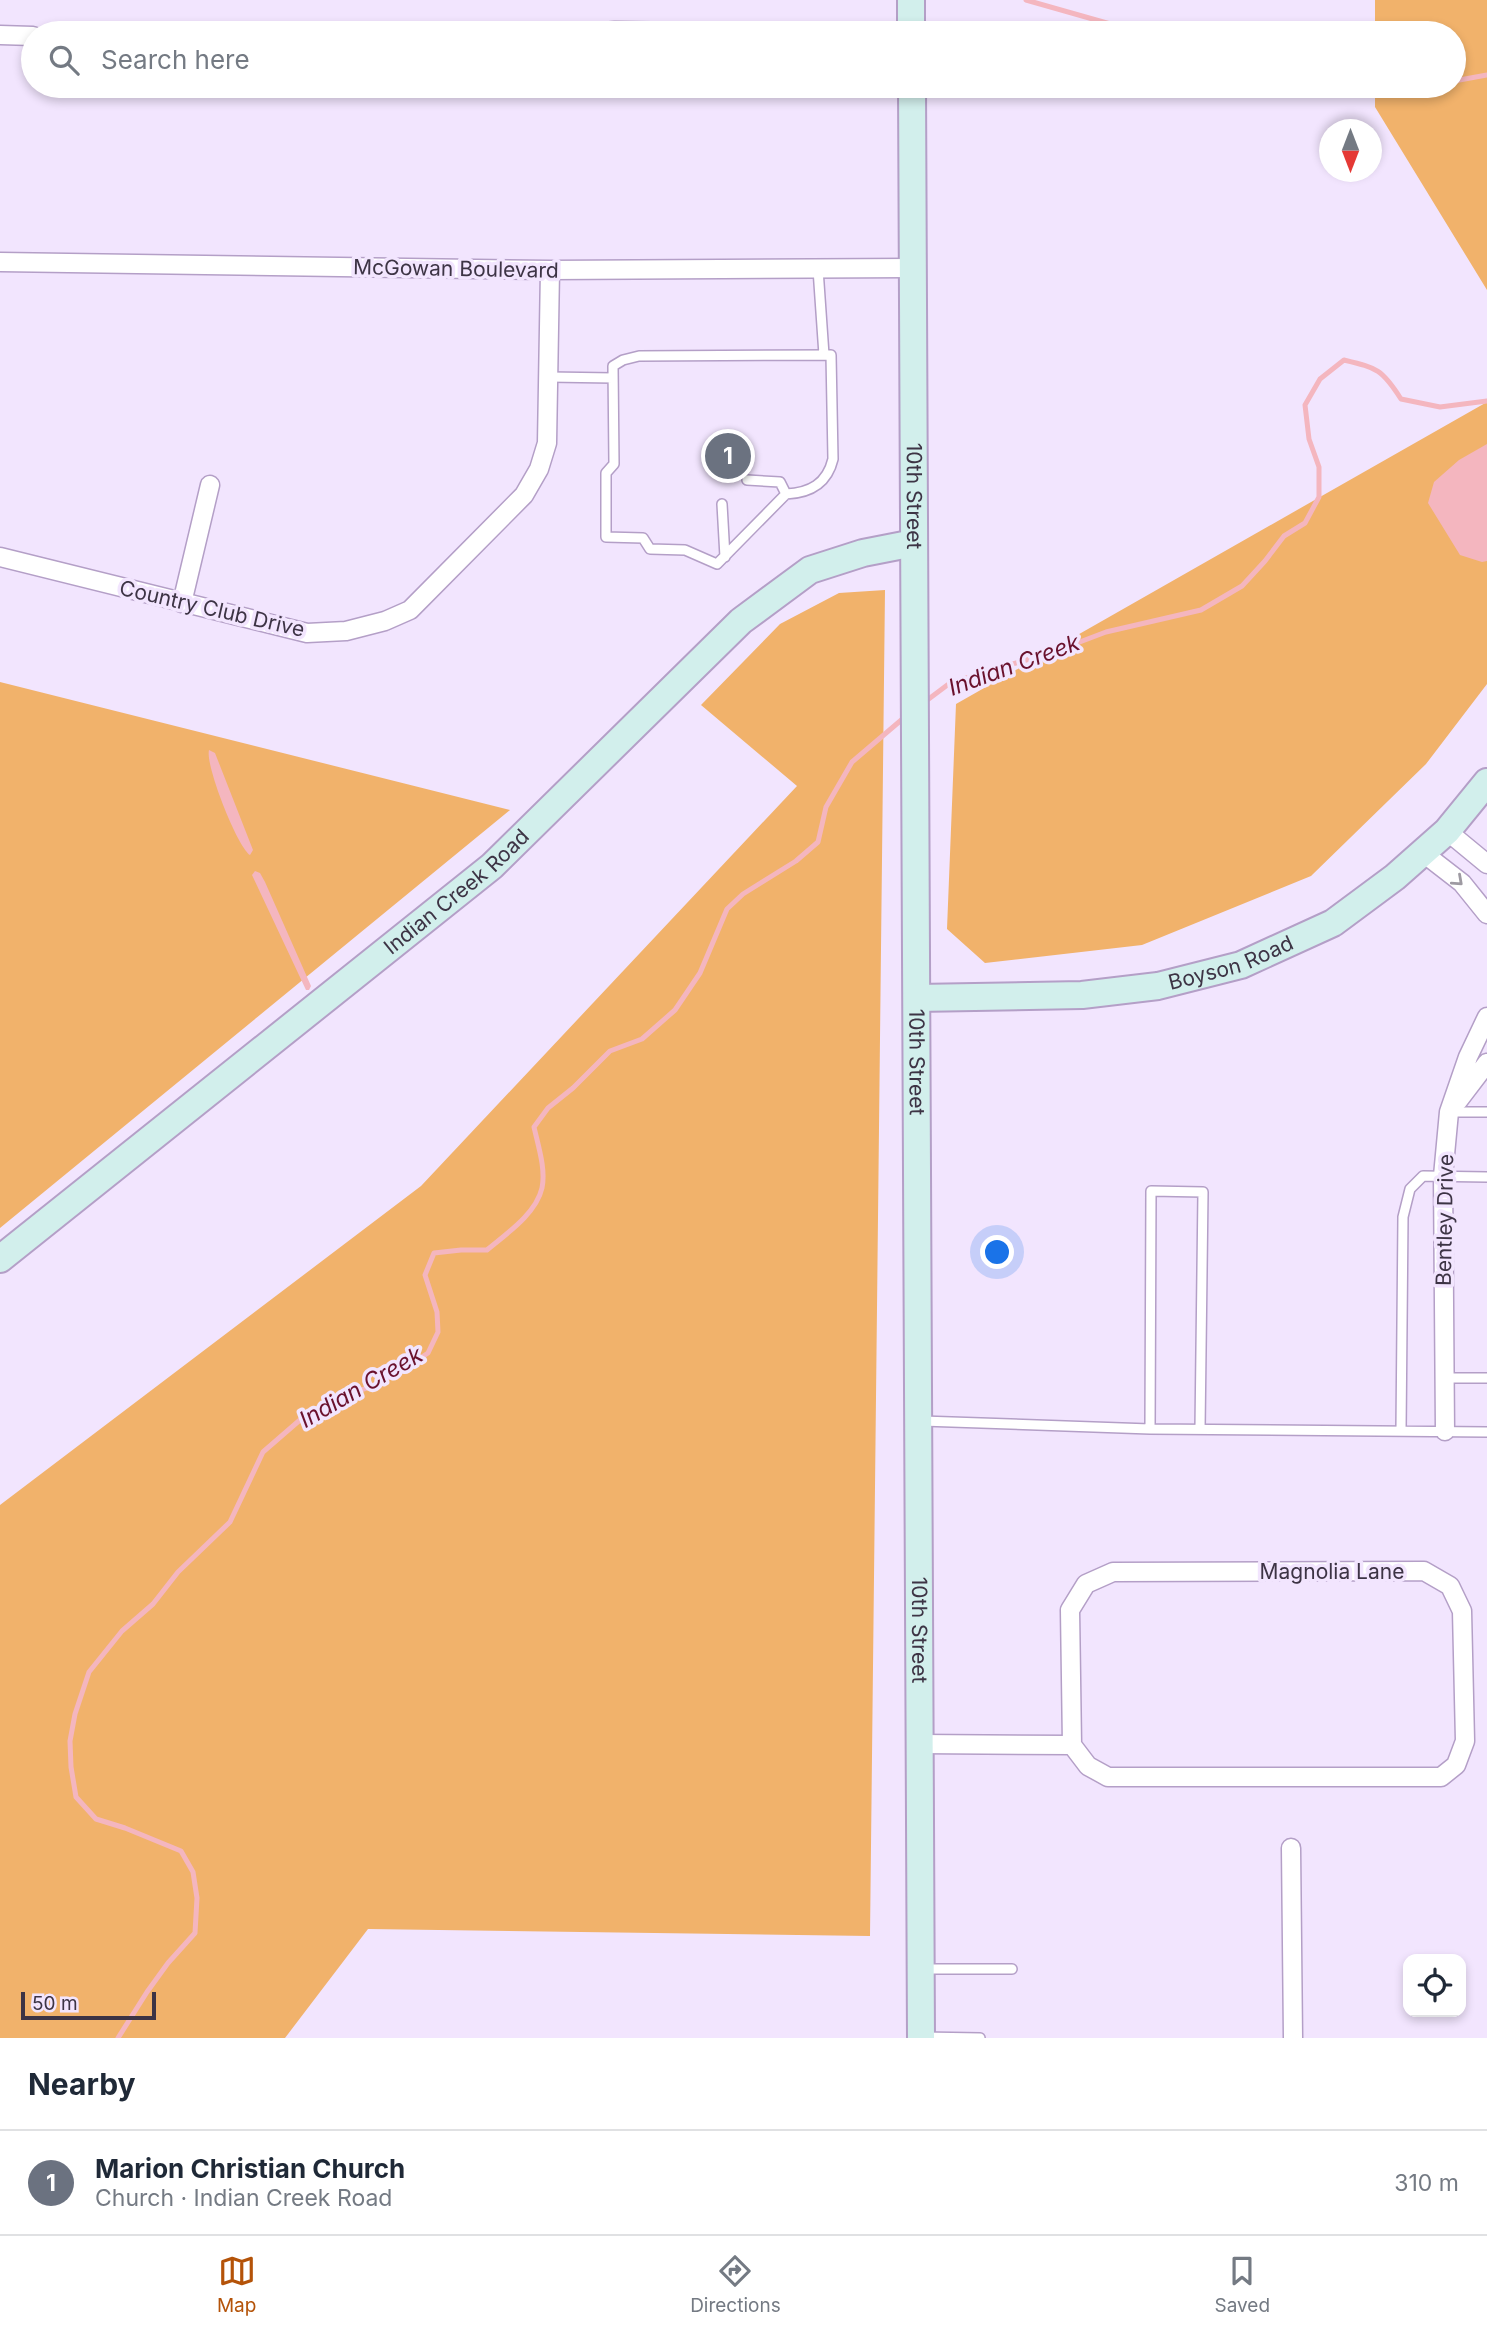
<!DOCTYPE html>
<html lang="en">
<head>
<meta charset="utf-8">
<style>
  body { margin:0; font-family:Inter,sans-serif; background:#f2f2f3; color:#1f2937 }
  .controls { position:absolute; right:21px; bottom:21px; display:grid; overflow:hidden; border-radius:14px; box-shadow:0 4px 10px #0003 }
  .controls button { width:63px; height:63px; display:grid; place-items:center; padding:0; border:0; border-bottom:2px solid #e0e1e3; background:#fff; color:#1f2937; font:35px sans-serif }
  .compass { position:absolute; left:1319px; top:119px; width:63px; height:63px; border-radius:50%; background:#fff; box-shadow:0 4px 10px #0003; rotate:180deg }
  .scale { position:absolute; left:21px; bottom:18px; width:135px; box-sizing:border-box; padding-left:7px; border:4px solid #3d3445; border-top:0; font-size:19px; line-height:24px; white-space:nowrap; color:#3d3445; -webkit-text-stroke:5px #f2e5fe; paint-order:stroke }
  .you { position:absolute; left:998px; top:1253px; width:24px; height:24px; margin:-18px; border:5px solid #fff; border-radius:50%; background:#1a73e8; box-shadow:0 0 0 10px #1a73e833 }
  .badge { display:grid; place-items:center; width:46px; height:46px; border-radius:50%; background:#b45309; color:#fff; font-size:23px; font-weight:700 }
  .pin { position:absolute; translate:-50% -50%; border:4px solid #fff; box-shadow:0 2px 7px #0006 }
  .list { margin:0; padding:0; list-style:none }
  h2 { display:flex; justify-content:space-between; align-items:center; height:91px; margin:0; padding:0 28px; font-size:30px }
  h2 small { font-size:23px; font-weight:400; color:#747a83 }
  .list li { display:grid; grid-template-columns:46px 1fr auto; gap:21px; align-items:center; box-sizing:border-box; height:105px; padding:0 28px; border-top:2px solid #e0e1e3 }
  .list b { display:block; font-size:26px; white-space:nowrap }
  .list p { margin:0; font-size:23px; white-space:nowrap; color:#747a83 }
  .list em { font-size:23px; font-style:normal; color:#747a83 }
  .icon { flex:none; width:38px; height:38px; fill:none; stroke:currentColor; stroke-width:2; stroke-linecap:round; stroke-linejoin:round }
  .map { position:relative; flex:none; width:1487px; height:2038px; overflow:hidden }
  .search { position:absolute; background:#fff; box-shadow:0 4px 10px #0003; left:21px; right:21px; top:21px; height:77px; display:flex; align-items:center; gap:18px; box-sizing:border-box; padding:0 24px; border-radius:38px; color:#747a83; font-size:26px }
  .sheet { height:196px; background:#fff }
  nav { display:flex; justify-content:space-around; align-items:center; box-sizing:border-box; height:98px; border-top:2px solid #e0e1e3; background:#fff; font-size:19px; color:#747a83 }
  nav a { display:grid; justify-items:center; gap:4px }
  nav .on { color:#b45309 }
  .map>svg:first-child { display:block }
</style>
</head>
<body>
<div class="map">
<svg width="1487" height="2038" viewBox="0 0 1487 2038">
  <rect width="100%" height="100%" fill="#f2e5fe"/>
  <path fill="#f1b26b" d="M1375 0H1487V290L1375 107V86H1454V33H1375Z
    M1487 402V684L1426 764 1311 876 1142 945 985 963 947 929 956 704Z
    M885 590 870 1936 368 1929 285 2038H0V1505L421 1186 797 786 701 705 780 624 839 593Z
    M0 682 510 810 0 1228Z"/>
  <path fill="#f4b6bf" d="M1487 444V561L1482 562 1460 555 1428 503 1434 482 1459 460Z
    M209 750 215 753 253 850 250 855C237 846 205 765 209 750Z
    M255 871 260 873 265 882 311 986 309 990H306L252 875Z"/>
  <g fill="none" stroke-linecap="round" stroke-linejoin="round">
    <path stroke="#f4b6bf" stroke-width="5" d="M1026 0 1142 33
      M1454 81 1487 75
      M1369 86 1399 89 1422 86
      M922 704 950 683 1056 651 1106 632 1201 610 1242 586 1265 561 1284 536 1305 523 1319 497V467L1309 439 1305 405 1320 379 1344 360C1377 368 1382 369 1401 399L1440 407 1487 401
      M118 2038 147 1992 168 1963 195 1933 197 1898 193 1872 181 1851 125 1828 96 1819 76 1797 71 1767 70 1741 75 1714 89 1672 122 1631 153 1604 178 1572 230 1522 263 1452 308 1413 338 1398 370 1387 398 1373 428 1353 438 1332 437 1312 425 1275 434 1253 461 1250H487C506 1234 536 1214 542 1188 546 1169 538 1145 534 1127L548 1108 573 1088 610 1051 642 1039 675 1010 700 973 727 909 743 894 796 861 818 842 826 807 852 762 906 716"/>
    <g stroke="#b49fc7" stroke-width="12">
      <path id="lane" d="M818 269 824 355
        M831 355 833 459C827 484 810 493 786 494L717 564 685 550 650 549 643 538 606 537V473L614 464 613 366 623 360 639 356Z
        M549 377 613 378
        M747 480 780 482 786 494
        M722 504 725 557
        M1449 1112H1487
        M1444 1378H1487
        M922 1421 1150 1429 1487 1432
        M1150 1429 1151 1191 1203 1192 1200 1429
        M1401 1431 1403 1217 1410 1189 1423 1176 1487 1177
        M922 1969H1012
        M923 2037 980 2038"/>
    </g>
    <g stroke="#b49fc7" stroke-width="21">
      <path id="street" d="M592 33 615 31 771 33
        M0 35 33 36
        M0 262 550 270 912 268
        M0 557 307 633 346 631 385 621 410 610 524 495 539 469 547 443 550 270
        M182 603 210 485
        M1447 831 1487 864
        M1422 852 1462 883 1487 914
        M1458 1101 1487 1063
        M1445 1431 1443 1176 1449 1112 1468 1057 1487 1017
        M919 1744 1072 1745 1088 1766 1108 1777H1441L1456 1765 1465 1741 1462 1611 1450 1586 1424 1571 1113 1572 1086 1584 1070 1610 1072 1745
        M1291 1848 1293 2038"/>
    </g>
    <g stroke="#b49fc7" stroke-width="30">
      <g id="secondary">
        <path d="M911 0V33"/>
        <path id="s1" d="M912 86 921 2038"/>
        <path id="s2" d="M917 998 1082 995 1158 986 1241 965 1333 923 1395 877 1447 831 1487 782"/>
        <path id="s3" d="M0 1259 492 866 741 621 810 570 863 553 914 543"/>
      </g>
    </g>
    <use href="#lane" stroke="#fff" stroke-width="9"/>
    <use href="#street" stroke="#fff" stroke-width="18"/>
    <use href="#secondary" stroke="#d2efec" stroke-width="26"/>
  </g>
  <defs><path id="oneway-chevron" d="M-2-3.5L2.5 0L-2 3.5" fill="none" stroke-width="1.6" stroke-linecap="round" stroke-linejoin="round" transform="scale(1.75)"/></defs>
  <use stroke="#9e9aa2" href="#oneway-chevron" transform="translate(1458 881) rotate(42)"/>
  <g text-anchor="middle" stroke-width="7" stroke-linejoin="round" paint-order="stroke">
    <g font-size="21" fill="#3d3445" stroke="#f2e5fe">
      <text transform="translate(456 269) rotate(1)" y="7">McGowan Boulevard</text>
      <text dy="7" stroke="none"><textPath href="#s1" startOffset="410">10th Street</textPath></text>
      <text transform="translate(212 609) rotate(13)" y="7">Country Club Drive</text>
      <text dy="7" stroke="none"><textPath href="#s3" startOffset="586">Indian Creek Road</textPath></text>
      <text dy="7" stroke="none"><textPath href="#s2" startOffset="318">Boyson Road</textPath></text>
      <text dy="7" stroke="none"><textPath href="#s1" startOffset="976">10th Street</textPath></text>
      <text transform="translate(1445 1220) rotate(-89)" y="7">Bentley Drive</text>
      <text x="1332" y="1579">Magnolia Lane</text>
      <text dy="7" stroke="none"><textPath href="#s1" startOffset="1544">10th Street</textPath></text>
    </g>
    <g font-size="23" font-style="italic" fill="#6a112d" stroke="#f2e5fe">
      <text transform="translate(1014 665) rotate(-20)" y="8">Indian Creek</text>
      <text transform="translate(361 1387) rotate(-30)" y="8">Indian Creek</text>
    </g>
  </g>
</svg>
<div class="controls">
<button><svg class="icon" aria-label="locate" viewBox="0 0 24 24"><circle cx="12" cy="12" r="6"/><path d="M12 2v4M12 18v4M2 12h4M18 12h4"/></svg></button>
</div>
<svg class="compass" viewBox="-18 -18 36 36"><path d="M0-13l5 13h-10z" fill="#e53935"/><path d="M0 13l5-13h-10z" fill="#747a83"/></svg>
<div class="scale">50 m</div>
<div class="you"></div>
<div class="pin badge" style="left:728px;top:456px;background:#6b7280">1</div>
<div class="search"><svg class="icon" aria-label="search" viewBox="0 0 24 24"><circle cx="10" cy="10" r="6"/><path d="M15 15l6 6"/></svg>Search here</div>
</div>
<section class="sheet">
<h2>Nearby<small></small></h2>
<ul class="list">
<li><span class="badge" style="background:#6b7280">1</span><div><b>Marion Christian Church</b><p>Church · Indian Creek Road</p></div><em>310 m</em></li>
</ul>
</section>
<nav>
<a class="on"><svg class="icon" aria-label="map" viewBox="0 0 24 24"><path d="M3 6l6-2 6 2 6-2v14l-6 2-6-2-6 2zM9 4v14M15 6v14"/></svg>Map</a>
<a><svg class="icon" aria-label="directions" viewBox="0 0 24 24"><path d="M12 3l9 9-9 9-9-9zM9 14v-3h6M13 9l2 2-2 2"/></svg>Directions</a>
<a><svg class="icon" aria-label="saved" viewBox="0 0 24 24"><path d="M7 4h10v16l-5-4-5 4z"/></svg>Saved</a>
</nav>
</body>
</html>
